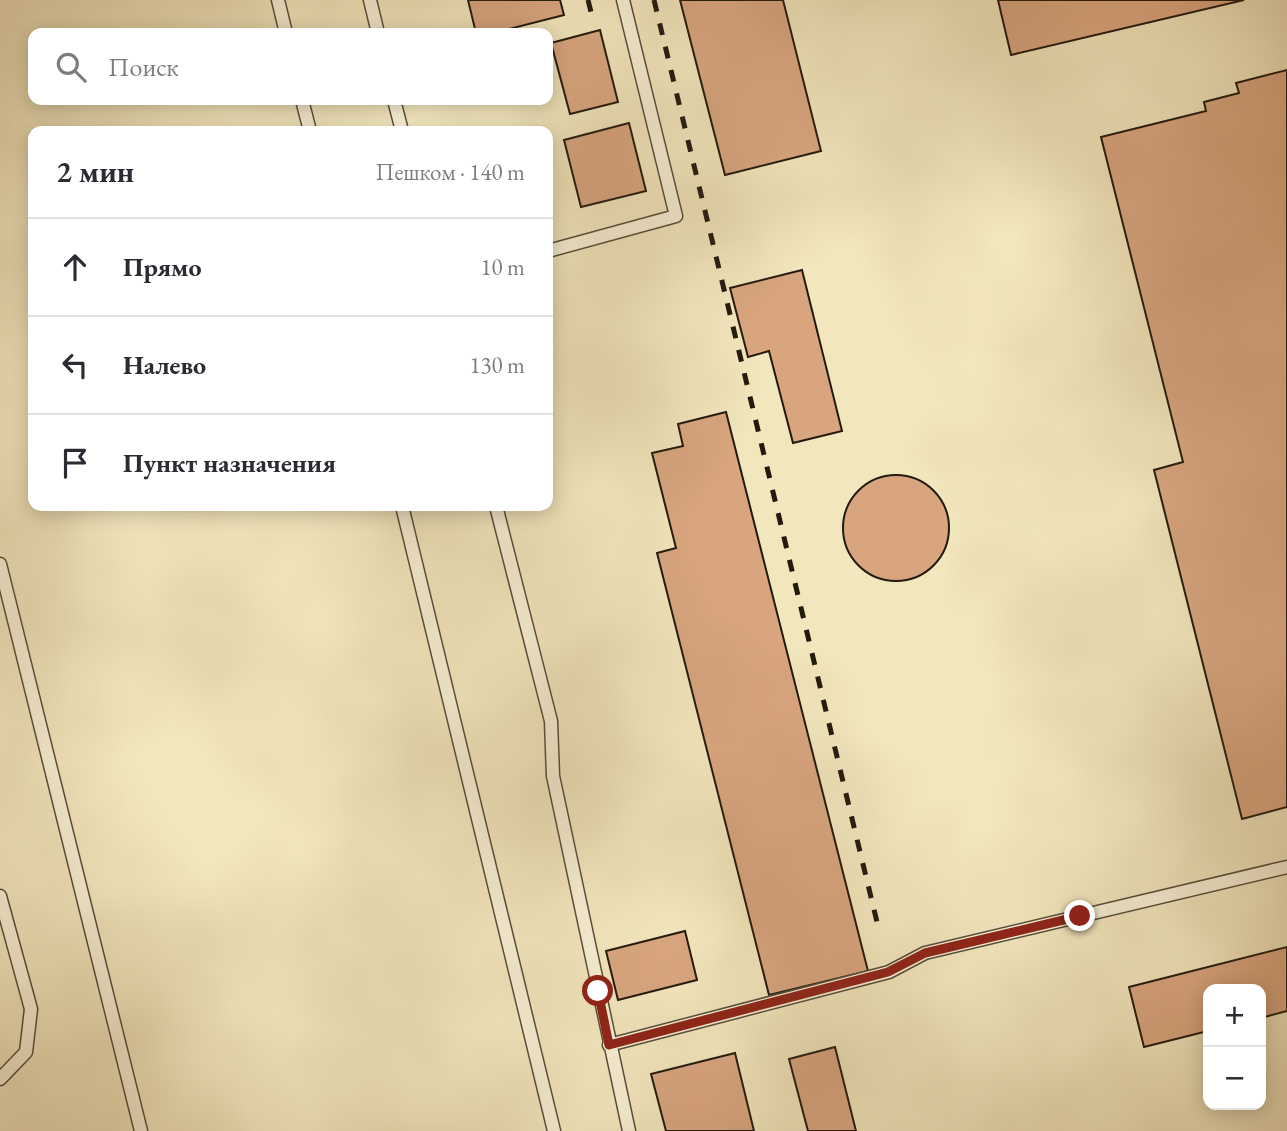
<!DOCTYPE html>
<html lang="ru">
<head>
<meta charset="utf-8">
<style>
  body { margin:0; font-family:"EB Garamond",serif; background:#f7f7f7; color:#2b2b33 }
  .controls { position:absolute; right:21px; bottom:21px; display:grid; overflow:hidden; border-radius:14px; box-shadow:0 4px 18px #0003 }
  .controls button { width:63px; height:63px; display:grid; place-items:center; padding:0; border:0; border-bottom:2px solid #e1e1e2; background:#fff; color:#2b2b33; font:35px sans-serif }
  .stop { position:absolute; width:21px; height:21px; margin:-16px; border:5px solid #8f2418; border-radius:50%; background:#fff }
  .stop.end { background:#8f2418; border-color:#fff; box-shadow:0 2px 7px #0008 }
  .list { margin:0; padding:0; list-style:none }
  h2 { display:flex; justify-content:space-between; align-items:center; height:91px; margin:0; padding:0 28px; font-size:30px }
  h2 small { font-size:23px; font-weight:400; color:#7c7c81 }
  .list li { display:grid; grid-template-columns:46px 1fr auto; gap:21px; align-items:center; box-sizing:border-box; height:98px; padding:0 28px; border-top:2px solid #e1e1e2 }
  .list b { display:block; font-size:26px; white-space:nowrap }
  .list em { font-size:23px; font-style:normal; color:#7c7c81 }
  .icon { flex:none; width:38px; height:38px; fill:none; stroke:currentColor; stroke-width:2; stroke-linecap:round; stroke-linejoin:round }
  .map { position:relative; flex:none; width:1287px; height:1131px; overflow:hidden }
  .search { position:absolute; background:#fff; box-shadow:0 4px 18px #0003; left:28px; top:28px; width:525px; height:77px; display:flex; align-items:center; gap:18px; box-sizing:border-box; padding:0 24px; border-radius:14px; color:#7c7c81; font-size:26px }
  .panel { position:absolute; background:#fff; box-shadow:0 4px 18px #0003; left:28px; top:126px; width:525px; height:385px; border-radius:14px }
  .map>svg:first-child { display:block }
</style>
</head>
<body>
<div class="map">
<svg width="1287" height="1131" viewBox="0 0 1287 1131">
  <rect width="100%" height="100%" fill="#f2e6bd"/>
  <filter id="stains"><feTurbulence type="fractalNoise" baseFrequency=".00286" numOctaves="4"/><feColorMatrix values="0 0 0 0 .2 0 0 0 0 .09 0 0 0 0 .02 0 0 0 .5 -.17"/></filter>
  <radialGradient id="worn" r=".72"><stop offset=".6" stop-color="#630" stop-opacity="0"/><stop offset="1" stop-color="#630" stop-opacity=".3"/></radialGradient>
  <path fill="#d8a57f" stroke="#231a0e" stroke-width="2" d="M468 0H560L564 15 493 33H476Z
    M680 0H783L821 151 725 175Z
    M998 0H1244L1011 55Z
    M600 30 618 102 570 114 551 43Z
    M1287 70V807L1242 819 1154 470 1183 462 1101 137 1206 111 1204 102 1239 93 1236 83Z
    M629 123 646 191 581 207 564 140Z
    M802 270 842 431 793 443 769 351 748 357 730 288Z
    M726 412 868 971 769 995 657 553 676 548 652 453 683 446 678 424Z
    M843 528a53 53 0 1 1 106 0a53 53 0 1 1-106 0Z
    M685 931 697 980 618 1000 606 951Z
    M1287 947V1011L1261 1018V989H1208V1031L1144 1047 1129 987Z
    M835 1047 856 1131H808L789 1059Z
    M735 1053 754 1131H666L651 1074Z"/>
  <g fill="none" stroke-linecap="round" stroke-linejoin="round">
    <g stroke="#574d3a" stroke-width="15">
      <path id="lane" d="M278 0 286 33
        M370 0 378 33
        M302 100 310 131
        M394 100 402 131
        M548 251 676 216 623 0
        M402 506 554 1131
        M496 506 551 721 553 776 629 1131
        M0 564 141 1131
        M0 896 31 1009 26 1052 0 1079
        M609 1045 889 972 925 953 1287 867"/>
    </g>
    <use href="#lane" stroke="#f7efd4" stroke-width="12"/>
    <path stroke="#231a0e" stroke-width="5" stroke-dasharray="12 12" stroke-linecap="butt" d="M588 0 592 16
      M654 0 877 922"/>
  </g>
  <g fill="none" stroke-linecap="round" stroke-linejoin="round">
    <path stroke="#8f2418" stroke-width="9" d="M598 991 609 1045 888 972 925 953 1080 916"/>
  </g>
  <rect width="100%" height="100%" filter="url(#stains)"/>
  <rect width="100%" height="100%" fill="url(#worn)"/>
</svg>
<div class="controls">
<button>+</button>
<button>−</button>
</div>
<div class="stop" style="left:598px;top:991px"></div>
<div class="stop end" style="left:1080px;top:916px"></div>
<div class="search"><svg class="icon" aria-label="search" viewBox="0 0 24 24"><circle cx="10" cy="10" r="6"/><path d="M15 15l6 6"/></svg>Поиск</div>
<section class="panel">
<h2>2 мин<small>Пешком · 140 m</small></h2>
<ul class="list">
<li><svg class="icon" aria-label="ahead" viewBox="0 0 24 24"><path d="M12 20V5M6 11l6-6 6 6"/></svg><div><b>Прямо</b></div><em>10 m</em></li>
<li><svg class="icon" aria-label="left" viewBox="0 0 24 24"><path d="M17 20v-9H6M10 6l-5 5 5 5"/></svg><div><b>Налево</b></div><em>130 m</em></li>
<li><svg class="icon" aria-label="arrive" viewBox="0 0 24 24"><path d="M6 21V4h12l-3 4 3 4H6"/></svg><div><b>Пункт назначения</b></div></li>
</ul>
</section>
</div>
</body>
</html>
